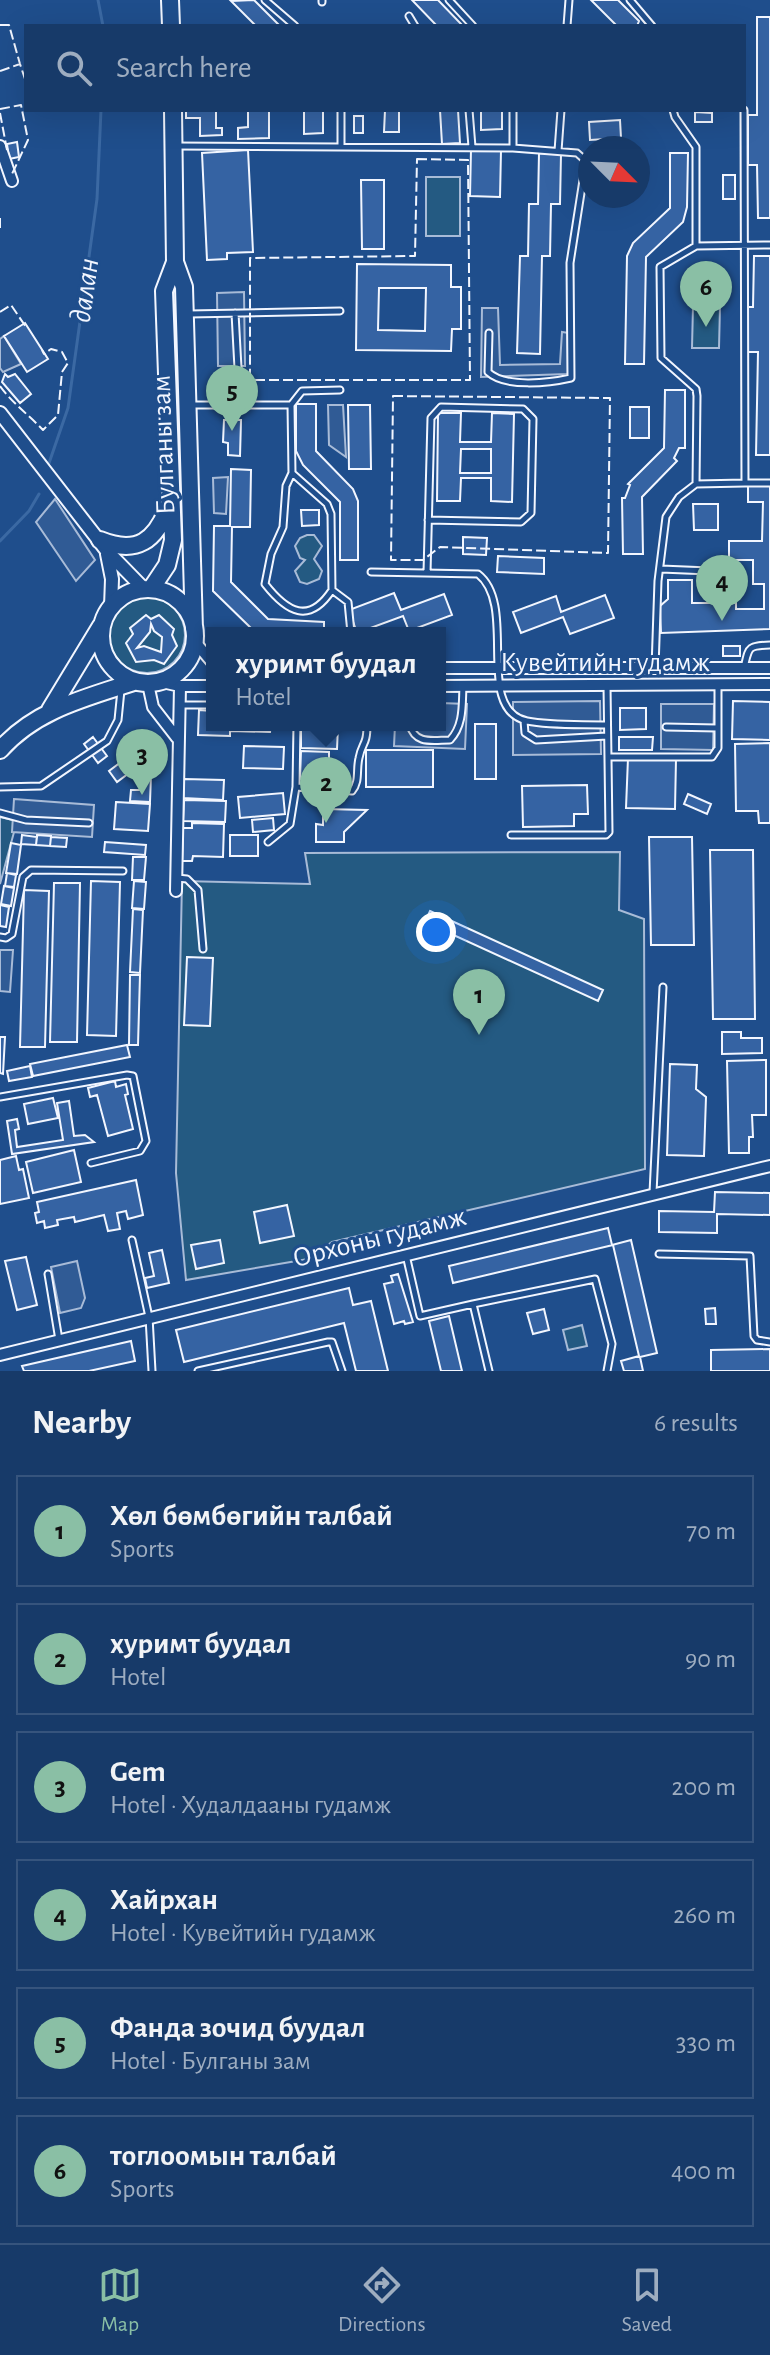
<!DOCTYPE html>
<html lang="en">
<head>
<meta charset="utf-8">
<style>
  body { margin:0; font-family:"Alegreya Sans",sans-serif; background:#244571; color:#f1f3f6 }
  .compass { position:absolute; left:578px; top:136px; width:72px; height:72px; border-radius:50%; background:#173a69; box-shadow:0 8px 32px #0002; rotate:114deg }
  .you { position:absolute; left:436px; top:932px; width:28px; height:28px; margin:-20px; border:6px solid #fff; border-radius:50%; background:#1a73e8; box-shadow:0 0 0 12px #1a73e833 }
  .badge { display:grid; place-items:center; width:52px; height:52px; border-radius:50%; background:#8abfa5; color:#111; font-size:26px; font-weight:700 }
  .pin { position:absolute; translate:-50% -66px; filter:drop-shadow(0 2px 4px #0008) }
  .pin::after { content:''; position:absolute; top:42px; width:28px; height:24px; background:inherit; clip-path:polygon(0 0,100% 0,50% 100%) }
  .popup { position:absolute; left:206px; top:627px; width:240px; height:104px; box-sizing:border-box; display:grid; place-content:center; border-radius:0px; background:#173a69; filter:drop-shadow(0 2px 6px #0005); font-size:26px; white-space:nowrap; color:#9eadc0 }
  .popup b { font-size:30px; color:#f1f3f6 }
  .popup::after { content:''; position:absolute; left:50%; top:100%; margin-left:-16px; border:16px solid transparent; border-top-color:#173a69 }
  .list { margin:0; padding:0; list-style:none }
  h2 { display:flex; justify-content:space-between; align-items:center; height:104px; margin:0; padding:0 32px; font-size:34px }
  h2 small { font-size:26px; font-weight:400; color:#9eadc0 }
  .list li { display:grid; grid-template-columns:52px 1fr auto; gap:24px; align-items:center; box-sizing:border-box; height:112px; margin:0 16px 16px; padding:0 16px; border:2px solid #36547d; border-radius:0px }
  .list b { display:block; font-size:30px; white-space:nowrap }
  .list p { margin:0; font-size:26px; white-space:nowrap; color:#9eadc0 }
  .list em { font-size:26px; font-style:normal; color:#9eadc0 }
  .icon { flex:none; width:44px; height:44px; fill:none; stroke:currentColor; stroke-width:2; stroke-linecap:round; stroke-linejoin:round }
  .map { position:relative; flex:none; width:770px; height:1371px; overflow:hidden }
  .search { position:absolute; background:#173a69; box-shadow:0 8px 32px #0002; left:24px; right:24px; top:24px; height:88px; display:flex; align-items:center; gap:20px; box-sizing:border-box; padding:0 28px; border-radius:0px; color:#9eadc0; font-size:30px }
  .sheet { height:872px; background:#173a69 }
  nav { display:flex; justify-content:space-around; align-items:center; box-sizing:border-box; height:112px; border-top:2px solid #36547d; background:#173a69; font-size:22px; color:#9eadc0 }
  nav a { display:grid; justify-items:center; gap:4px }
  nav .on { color:#8abfa5 }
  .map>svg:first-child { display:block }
</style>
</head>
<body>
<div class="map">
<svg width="770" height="1371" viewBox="0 0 770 1371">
  <rect width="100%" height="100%" fill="#1f4e8c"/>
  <path fill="#245a82" stroke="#a8bbd7" stroke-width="2" d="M426 177H460V236H426Z
    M693 306H720L719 348H692Z
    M307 535H314L322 546 314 559 322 571 319 579 307 584 300 582 295 571 305 560 300 558 295 546 300 538Z
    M109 635a38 38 0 1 1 76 0a38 38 0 1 1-76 0Z
    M0 817 17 821 0 884Z
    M620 852 619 910 644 919 645 1169 332 1242 308 1259 186 1280 176 1173 182 881 310 884 305 853Z
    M582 1325 587 1346 568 1350 563 1330Z"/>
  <path fill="#305b95" stroke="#a8bbd7" stroke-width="2" d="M244 292 245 366H218L217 293Z
    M482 308H498L500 365 560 364 562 332 569 333 568 374 481 377Z
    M4 336 21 364 3 372 0 368V339Z
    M328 405H343L346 457 329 445Z
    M228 477 226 514 214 513 213 478Z
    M55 499 95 560 76 581 36 522Z
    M600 701 601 754 513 755V702Z
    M440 703 467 704 465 749 394 746 395 725H440Z
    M661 704H714L713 750 661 749Z
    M14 799 94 805 92 837 12 832Z
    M0 950H13L10 992 0 991Z
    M77 1261 85 1298 81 1308 60 1313 51 1267Z"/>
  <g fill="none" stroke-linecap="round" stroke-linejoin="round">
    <path stroke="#3b69a3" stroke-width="3" d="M98 0 103 26
      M48 466 68 408 97 199 101 110
      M0 541 29 511 39 494"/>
  </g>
  <path fill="#3563a3" stroke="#f2f6ff" stroke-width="2" fill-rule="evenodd" d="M254 0 280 26H256L231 1Z
    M412 0H438L463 26H437Z
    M591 0H618L639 21 637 26H617Z
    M757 17H770V218H758L757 165H748V115H757Z
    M186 110H216V128H222V135L200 136V118H186Z
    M248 110H269V138L238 139V128L248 127Z
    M304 110H323V133L304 134Z
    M385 110H399V132H384Z
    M440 110H458L460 143 442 144Z
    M481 110H502V129L481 130Z
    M695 112 712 113V122H695Z
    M354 116H363V133H354Z
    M620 120 621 138 590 140 589 122Z
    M17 142 19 157 9 159 7 144Z
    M471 149 501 150 500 197 470 196Z
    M248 150 253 252 227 253V259L207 260 202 153Z
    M539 153 561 154 560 204H551L550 256H542L540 354 517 353 520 256H528L529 204H538Z
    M670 153H688L687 207 683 222 646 257 644 364H625L627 256 633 243 670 208Z
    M723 175H735V199H723Z
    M361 180H384V249H362Z
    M754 256H770V455H756L758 352H746L748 307H753Z
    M357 264 451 265V287H461V329H452L451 351 356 350ZM379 288H426L425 331 378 330Z
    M25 323 48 359 27 372 4 336Z
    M5 374 8 377 15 374 31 394 20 403 2 382Z
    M665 390H685V448H679L674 458 677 461 642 497 643 554H623L622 498H625L630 485 628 484 664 448Z
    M296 404H316V451L353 489 358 501V560H340V502L303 465 296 451Z
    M348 405H370L371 469H349Z
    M630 407H649V438H630Z
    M438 413H461L460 442H491L492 413 514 414 512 502 491 501V478H461L460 501H437ZM461 449H491V473H460Z
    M224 420H241L240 456 228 455V443L223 442Z
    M231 469 251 470 250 527H232L231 582 268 619 324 622V633H256L213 591 214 526H230Z
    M748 485H770V629L661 633 660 606 668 599V580H692V603H736V609H764V584H753V560H729V541H762L763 502H748Z
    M693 504H718V530H694Z
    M301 510H319V525L302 526Z
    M463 537 487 538 486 555 463 554Z
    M498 556 544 558V574L497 572Z
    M394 593 401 610 444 594 452 615 409 631 403 616 357 633 349 610Z
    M605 595 614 618 570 634 563 617 521 633 513 612 556 596 561 612Z
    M146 615 151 619 159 615 174 629 172 635 177 646 164 664 154 660 136 662 126 643 133 634 130 628Z
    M151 624 154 631 162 637 161 652 144 646 137 648 150 632Z
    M723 646H740V656H723Z
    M733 701 770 702V740L732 739Z
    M620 708H646V729L620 730Z
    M199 710 212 711V725H271L270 732 230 731V736L198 735Z
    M475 724H496V779H475Z
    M301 725 338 726 337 749 301 748Z
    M93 737 107 756 98 763 84 744Z
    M619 737H653L652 750H619Z
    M770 743V823H759L758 811H736L735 744Z
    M244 746 284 747 283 769 243 768Z
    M142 748H152L150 802 130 801 131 790H140Z
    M366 750H433V787H366Z
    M301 751 329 752V780L300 779Z
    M628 758 676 759 675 809 626 808Z
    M121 762 129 773 117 782 109 771Z
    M184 779 224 780 223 800 183 798Z
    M587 785 588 814H574V826L523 827 522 786Z
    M283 793 285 814 240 818 238 797Z
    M688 794 711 804 707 814 684 804Z
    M184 800 226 801 225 822 183 821Z
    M116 802 150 804 148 831 114 829Z
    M323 809 367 810 344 832V842H316V824L323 825Z
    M273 818 274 830 253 832 252 820Z
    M192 823 224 824 223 857 193 856 192 861H182L183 828H192Z
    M22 835 37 837 36 845 21 844Z
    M37 835 51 836 50 846 36 845Z
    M230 835H258V856H230Z
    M51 837 67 838 66 847 50 846Z
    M649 837H692L694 945H651Z
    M105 842 146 845 145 855 104 852Z
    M11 843 21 845 17 874 6 873Z
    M710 850H753L755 1019H713Z
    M133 857H146L144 880H132Z
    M7 873 16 875 14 887 5 886Z
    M91 881 120 882 116 1036 87 1035Z
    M134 881 146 882 144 909 132 908Z
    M54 883H80L77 1042H50Z
    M4 886 14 888 11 906 1 904Z
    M24 890 49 891 45 1047H20Z
    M0 905 9 907 6 927 0 926Z
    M133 909 143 910 140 973 130 972Z
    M430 911 603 990 598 1001 425 922Z
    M187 957 213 958 210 1026 184 1025Z
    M130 975H140L138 1045H129Z
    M722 1032H741V1038H762V1053L722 1054Z
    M0 1037H5L3 1074 0 1073Z
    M127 1045 130 1057 33 1076 30 1064Z
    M766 1060V1115H752L753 1137H749V1153H729L727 1061Z
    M670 1064 697 1065 696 1089 706 1097 704 1156 667 1155Z
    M30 1066 32 1077 9 1081 7 1071Z
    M115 1081 116 1087 126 1084 128 1094 125 1095 133 1129 108 1136 97 1095 90 1097 88 1088Z
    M53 1098 58 1118 28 1124 24 1104Z
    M69 1101 74 1136 85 1135 94 1142 12 1154 7 1121 17 1119 19 1129 15 1130 17 1147 63 1140 57 1103Z
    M74 1150 81 1182 33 1193 26 1162Z
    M16 1156 19 1170 23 1169 29 1198 0 1204V1160Z
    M136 1180 143 1215 128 1219 126 1211 117 1213 120 1229 108 1231 104 1215 75 1222 74 1217 57 1220 58 1225 45 1228 44 1221 37 1223 35 1213 39 1212 37 1202Z
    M715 1192 770 1193V1215L717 1214V1233L659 1232V1211L714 1212Z
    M287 1205 294 1236 260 1243 254 1212Z
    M608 1228 612 1245 631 1240 657 1353 640 1357 643 1371H624L621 1361 639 1356 613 1245 453 1283 449 1266Z
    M220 1240 224 1263 196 1269 191 1245Z
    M162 1250 169 1283 147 1288 145 1278 154 1276 149 1253Z
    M26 1257 37 1305 17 1310 5 1261Z
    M398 1274 413 1322 405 1324 404 1321 394 1324 384 1284 393 1282 391 1276Z
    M349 1288 353 1305 371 1301 388 1371H356L344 1323 184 1362 176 1330Z
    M715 1308 716 1324H706L705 1309Z
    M544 1309 549 1330 533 1334 527 1313Z
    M449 1316 462 1371H441L429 1321Z
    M131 1341 135 1361 89 1371H24L22 1366Z
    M770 1349V1371H711V1350Z"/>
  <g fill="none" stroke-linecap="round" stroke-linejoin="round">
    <g stroke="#f2f6ff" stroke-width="9">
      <path id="service" d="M265 0 295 26
        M449 0 473 26
        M630 0 652 26
        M322 2V0
        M409 16 415 26
        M567 26 569 0
        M341 110V146
        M469 110 472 147
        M673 110 675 117 696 147V246L770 245
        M744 110 745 483H770
        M175 146 513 148V110
        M558 151 561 110
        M235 313 240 405
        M189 314 340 311
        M489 333 488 372C505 388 549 383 571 378L570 263 586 161 577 153 513 148
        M190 405H291L292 473 286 486 283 527 271 554 265 584C287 612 309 625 332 590L348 602 351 633
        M291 405 302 391 340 390
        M292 473 327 504 331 514 332 590
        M696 484 697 396 696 389 661 358 660 267 696 246
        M661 569 709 571 734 586
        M371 572 478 574C519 606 473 709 527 721 552 726 582 724 607 725
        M427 573 431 418 441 407 523 409 533 419 531 513 521 522 428 520
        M655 668 658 581 666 517 679 497 696 484 745 483
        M744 668C749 647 747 646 770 645
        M181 705H212
        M524 721 525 733 536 740 607 736
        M297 725 296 787 352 791C360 782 356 770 359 758 362 742 367 746 367 725
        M410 725C415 745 433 740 450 740 464 725 462 705 463 686
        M666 727 717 728
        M608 757H712L718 748V685
        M0 787 41 786 107 741 118 720 121 690
        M0 813 26 820 89 823
        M511 835H606L609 832 607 686
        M268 842 290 824 296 787
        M177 878 187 879 198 890 203 949
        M0 937 6 938 12 934 23 877 31 870 123 871
        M0 1097 127 1075 133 1076 146 1141 140 1151 91 1163
        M653 1193 663 987
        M132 1240 149 1317 152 1371
        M659 1254 750 1256 754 1336 757 1340 770 1342
        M406 1255 420 1316 473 1304 489 1371
        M48 1274 59 1340
        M473 1304 595 1279 612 1344 607 1371
        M198 1371 328 1342H332L342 1371"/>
    </g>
    <g stroke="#f2f6ff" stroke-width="14">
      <path id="minor" d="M0 146 12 181
        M195 642 212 662
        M440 668H770
        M162 682 180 686H212
        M148 684 153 707 177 738
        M440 686 770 684
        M176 891 180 686
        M0 1355 770 1166"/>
    </g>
    <g stroke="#f2f6ff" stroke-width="16">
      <path id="tertiary" d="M0 413 107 551 144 589
        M107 554 112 579 111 607"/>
    </g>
    <g stroke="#f2f6ff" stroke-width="20">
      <path id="trunk" d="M170 0 171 26
        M173 110 175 262 184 287 194 629
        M100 540C137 555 156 541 169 505
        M101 636a47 47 0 1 1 94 0a47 47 0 1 1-94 0Z
        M151 589 167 565 173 540 164 291 175 262
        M50 710 101 626
        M0 750C35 710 85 698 134 682"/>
    </g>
    <use href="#service" stroke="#1f4e8c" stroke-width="5"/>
    <use href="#minor" stroke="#1f4e8c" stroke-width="10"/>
    <use href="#tertiary" stroke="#1f4e8c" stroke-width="12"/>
    <use href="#trunk" stroke="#1f4e8c" stroke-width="16"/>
    <path stroke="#f2f6ff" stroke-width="2" stroke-dasharray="10 4" stroke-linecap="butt" d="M0 25H9L20 64
      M0 71 20 64 26 82
      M0 109 21 105 28 140 12 174
      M0 113 7 150
      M417 159 468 160 470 380H256L250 377V258L415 256Z
      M0 218V230
      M0 312 11 305 26 327
      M0 386C12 403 29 415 43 430L58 415 62 372 68 363 62 352 51 349 44 354 42 350
      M393 396 610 398 608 553 440 547 423 560H391Z"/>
  </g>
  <g text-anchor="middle" stroke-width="6" stroke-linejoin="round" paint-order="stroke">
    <g font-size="28" fill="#f2f6ff" stroke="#1f4e8c">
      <text transform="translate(162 445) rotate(-92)" y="10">Булганы зам</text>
      <text x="605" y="671">Кувейтийн гудамж</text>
      <text transform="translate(379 1236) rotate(-14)" y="10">Орхоны гудамж</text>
    </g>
    <g font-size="30" font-style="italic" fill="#f2f6ff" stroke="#1f4e8c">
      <text transform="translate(84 290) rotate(-82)" y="10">далан</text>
    </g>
  </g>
</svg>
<svg class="compass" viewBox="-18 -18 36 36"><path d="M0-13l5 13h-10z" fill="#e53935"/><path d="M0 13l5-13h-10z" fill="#9eadc0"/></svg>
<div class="you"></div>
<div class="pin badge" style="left:479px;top:1035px">1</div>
<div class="pin badge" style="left:326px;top:823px">2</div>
<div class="popup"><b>хуримт буудал</b>Hotel</div>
<div class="pin badge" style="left:142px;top:795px">3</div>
<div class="pin badge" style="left:722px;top:621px">4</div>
<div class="pin badge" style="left:232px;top:431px">5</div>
<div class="pin badge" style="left:706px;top:327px">6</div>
<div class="search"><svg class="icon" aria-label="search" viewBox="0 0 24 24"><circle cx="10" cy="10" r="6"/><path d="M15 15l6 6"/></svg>Search here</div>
</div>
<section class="sheet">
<h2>Nearby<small>6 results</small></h2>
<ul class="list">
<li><span class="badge">1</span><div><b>Хөл бөмбөгийн талбай</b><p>Sports</p></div><em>70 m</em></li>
<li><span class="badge">2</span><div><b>хуримт буудал</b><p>Hotel</p></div><em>90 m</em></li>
<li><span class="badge">3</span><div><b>Gem</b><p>Hotel · Худалдааны гудамж</p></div><em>200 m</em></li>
<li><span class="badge">4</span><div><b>Хайрхан</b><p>Hotel · Кувейтийн гудамж</p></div><em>260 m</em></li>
<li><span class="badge">5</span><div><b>Фанда зочид буудал</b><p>Hotel · Булганы зам</p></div><em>330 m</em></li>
<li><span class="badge">6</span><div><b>тоглоомын талбай</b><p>Sports</p></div><em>400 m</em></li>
</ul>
</section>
<nav>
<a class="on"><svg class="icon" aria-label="map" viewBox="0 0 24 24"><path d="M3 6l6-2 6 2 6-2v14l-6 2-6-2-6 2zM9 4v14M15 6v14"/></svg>Map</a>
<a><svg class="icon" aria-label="directions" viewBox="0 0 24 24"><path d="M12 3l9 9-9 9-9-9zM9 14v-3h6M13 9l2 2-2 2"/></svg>Directions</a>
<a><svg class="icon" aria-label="saved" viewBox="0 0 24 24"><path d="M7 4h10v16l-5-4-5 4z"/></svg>Saved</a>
</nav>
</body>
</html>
